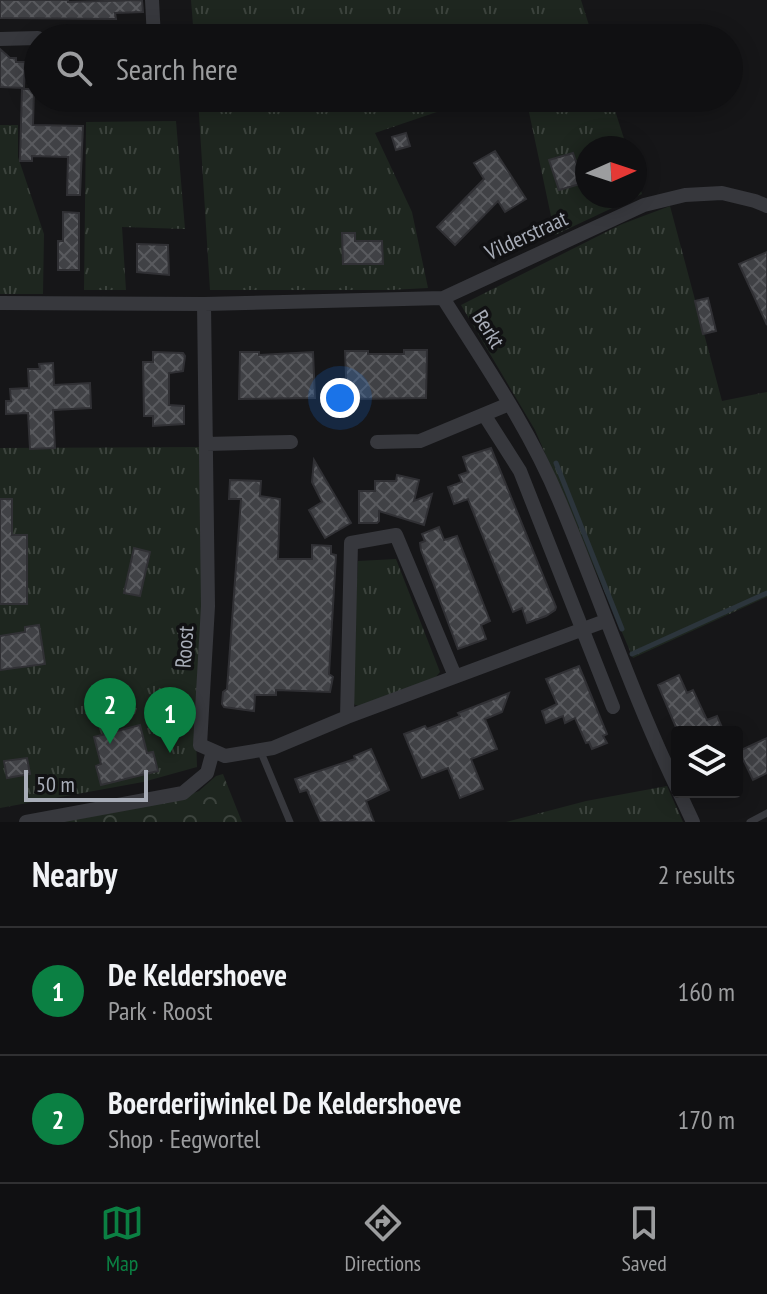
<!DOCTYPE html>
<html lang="en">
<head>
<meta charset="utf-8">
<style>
  body { margin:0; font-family:"PT Sans Narrow",sans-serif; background:#1e1e20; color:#f1f3f6 }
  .controls { position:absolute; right:24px; bottom:24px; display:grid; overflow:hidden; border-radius:8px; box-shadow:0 4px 20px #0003 }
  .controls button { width:72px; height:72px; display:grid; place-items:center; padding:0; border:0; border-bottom:2px solid #303032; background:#101012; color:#f1f3f6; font:40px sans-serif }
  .compass { position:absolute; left:575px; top:136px; width:72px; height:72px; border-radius:50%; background:#101012; box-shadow:0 4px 20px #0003; rotate:87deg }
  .scale { position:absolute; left:24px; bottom:20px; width:124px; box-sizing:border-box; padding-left:8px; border:4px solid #a8adb8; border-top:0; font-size:22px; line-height:28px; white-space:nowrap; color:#a8adb8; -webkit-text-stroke:6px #111113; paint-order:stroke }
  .you { position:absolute; left:340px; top:398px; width:28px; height:28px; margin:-20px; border:6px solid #fff; border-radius:50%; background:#1a73e8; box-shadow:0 0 0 12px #1a73e833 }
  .badge { display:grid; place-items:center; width:52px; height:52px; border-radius:50%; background:#0b8043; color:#fff; font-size:26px; font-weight:700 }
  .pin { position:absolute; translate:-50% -66px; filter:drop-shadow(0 2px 4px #0008) }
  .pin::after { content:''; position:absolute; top:42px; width:28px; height:24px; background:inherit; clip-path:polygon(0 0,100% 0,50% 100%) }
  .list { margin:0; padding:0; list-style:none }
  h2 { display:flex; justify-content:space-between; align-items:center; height:104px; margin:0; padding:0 32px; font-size:34px }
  h2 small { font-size:26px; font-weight:400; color:#9c9d9f }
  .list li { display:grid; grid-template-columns:52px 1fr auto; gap:24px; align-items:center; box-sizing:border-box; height:128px; padding:0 32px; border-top:2px solid #303032 }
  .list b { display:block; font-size:30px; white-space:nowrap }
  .list p { margin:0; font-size:26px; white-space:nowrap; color:#9c9d9f }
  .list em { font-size:26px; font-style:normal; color:#9c9d9f }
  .icon { flex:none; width:44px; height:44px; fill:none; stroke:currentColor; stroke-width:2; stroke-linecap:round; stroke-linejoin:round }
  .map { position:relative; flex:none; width:767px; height:822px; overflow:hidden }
  .search { position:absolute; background:#101012; box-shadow:0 4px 20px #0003; left:24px; right:24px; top:24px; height:88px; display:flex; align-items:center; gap:20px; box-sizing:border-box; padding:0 28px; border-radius:44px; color:#9c9d9f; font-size:30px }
  .sheet { height:360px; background:#101012 }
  nav { display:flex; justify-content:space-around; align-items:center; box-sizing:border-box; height:112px; border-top:2px solid #303032; background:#101012; font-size:22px; color:#9c9d9f }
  nav a { display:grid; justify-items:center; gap:4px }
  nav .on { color:#0b8043 }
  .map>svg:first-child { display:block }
</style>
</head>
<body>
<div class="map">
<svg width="767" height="822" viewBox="0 0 767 822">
  <defs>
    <pattern id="grass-tufts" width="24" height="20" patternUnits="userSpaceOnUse" patternTransform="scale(2)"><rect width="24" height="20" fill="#1e261f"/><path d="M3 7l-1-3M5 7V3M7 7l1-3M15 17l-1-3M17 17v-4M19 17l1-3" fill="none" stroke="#3c433d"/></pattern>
    <pattern id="forest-crowns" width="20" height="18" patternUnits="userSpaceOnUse" patternTransform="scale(2)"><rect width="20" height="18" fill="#1e261f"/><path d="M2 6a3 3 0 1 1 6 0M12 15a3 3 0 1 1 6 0" fill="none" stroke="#3c433d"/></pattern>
    <pattern id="building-cross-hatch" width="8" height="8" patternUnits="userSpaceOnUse" patternTransform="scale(2)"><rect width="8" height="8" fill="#404145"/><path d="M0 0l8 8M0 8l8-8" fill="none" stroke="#595a5e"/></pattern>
  </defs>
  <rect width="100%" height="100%" fill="#161618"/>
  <path fill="url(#grass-tufts)" d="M191 0H581L593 38H194Z
    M198 98H478L375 133 412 212 428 288 391 290H210Z
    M526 98H611L627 148H587V196H635V172L642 194 555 235Z
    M176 121 185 229 122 227 126 290H84L86 122Z
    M0 125H18V157L44 234 43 294H0Z
    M670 206 722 401 767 392V597L633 658 535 430 461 305 622 224Z
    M200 447 205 610 196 734 197 767 143 782 0 808V448Z
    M396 559 440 672 434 679 363 707 355 705 351 698 358 561Z
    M667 786 683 822H506L586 801Z"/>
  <path fill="url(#forest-crowns)" d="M223 774 242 822H29L174 800 199 791 216 776Z"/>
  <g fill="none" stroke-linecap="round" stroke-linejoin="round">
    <path stroke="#2c353c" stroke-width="5" d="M556 463 622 629
      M632 654 767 593"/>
  </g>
  <path fill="url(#building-cross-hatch)" stroke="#303034" stroke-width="2" d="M0 0H68V2L142 0 143 12 115 13 116 19 0 18Z
    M0 49 10 58H16V62H25L24 88 0 87Z
    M22 89H34L33 125 83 126 80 195H67L68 157 32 156V161H20Z
    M406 133 410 146 396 150 392 137Z
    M495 151 526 199 505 212 498 201 455 245 437 227 484 179 474 163Z
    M573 153 576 162 587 158V182L559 190 549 160Z
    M63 212 79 213V270H58V241H63Z
    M342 233H355V241H382L383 264H343Z
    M137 244 168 245 169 275 137 272Z
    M767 252V325L739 264Z
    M708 298 716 331 703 334 695 301Z
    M404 350H427L426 398 347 399 345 351H368V354H404Z
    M153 352 183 353 185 356 183 371 169 373V405L184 406V424L153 426V416H144L143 362H153Z
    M240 352H259V355L313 352 315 398 239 399Z
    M53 363 54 385 90 383 91 408 53 410 55 448 30 449 28 413 6 414V401H11L10 389 29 388 28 369H40L39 364Z
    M491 448 556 607 555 610 546 616 527 623 522 608 513 612 468 499 454 504 448 487 462 482 459 475 468 472 463 457Z
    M314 460 351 523 325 538 309 510 322 502 312 482Z
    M397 475 419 480 414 501 432 494 424 525 379 511V521L377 523H359V491H375V481H396Z
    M230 480 261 481 260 496 280 499 278 559H312V545L331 546V554L336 555 329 674 333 677 330 692 276 690V695H255L254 711 224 707 222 704 223 692 227 689 241 499H229Z
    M0 499H12V535H27V604H0Z
    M439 527 444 540 457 536 490 621 481 625 486 639 458 649 421 550 420 543 425 541 422 534Z
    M134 548 150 552 140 596 124 593Z
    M39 625 45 664 0 670V636L25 632V627Z
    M579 666 607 734 603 736 607 743 592 749 589 742 586 743 575 718 565 723 563 716 546 723 542 711 557 704 546 679Z
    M679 675 687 693 693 690 707 720 717 716 724 732H678L658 685Z
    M509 693 502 712 485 719 497 749 471 759 483 789 460 798 448 768 422 778 404 734 425 726 427 729 460 716 458 713Z
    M140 725 147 753 153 752 158 771 101 785 96 766 101 764 94 737Z
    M767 738V773L753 780 739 751Z
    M371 749 389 790 366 801 374 822H321L307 790 300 792 295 779 355 759 354 756Z
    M27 758 30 774 7 778 4 761Z"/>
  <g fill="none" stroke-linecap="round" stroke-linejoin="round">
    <path stroke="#37383d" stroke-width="7" d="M260 750 290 822
      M750 822 767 813"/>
    <path stroke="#37383d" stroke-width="14" d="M107 38H154L152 0
      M0 39 38 38
      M443 298C484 363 529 428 559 500 599 595 632 695 677 788
      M0 303 204 304 443 298 644 205 685 195 722 193 755 201 767 206
      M204 304 208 606 200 745 225 756 273 748 347 717 605 621
      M485 416 520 471 613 707
      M377 442 420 441 509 404
      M206 444 291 442
      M347 717 351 543 396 535 455 676
      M679 792 693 822
      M26 822 183 793 207 773 213 751"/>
  </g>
  <g text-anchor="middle" stroke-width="7" stroke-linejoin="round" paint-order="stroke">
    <g font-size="22" fill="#a8adb8" stroke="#111113">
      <text transform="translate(526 235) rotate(-25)" y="8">Vilderstraat</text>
      <text transform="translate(489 329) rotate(58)" y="8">Berkt</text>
      <text transform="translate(184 647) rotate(-86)" y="8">Roost</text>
    </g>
  </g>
</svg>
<div class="controls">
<button><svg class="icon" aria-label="layers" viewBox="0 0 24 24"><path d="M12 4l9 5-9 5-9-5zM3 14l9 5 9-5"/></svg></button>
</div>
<svg class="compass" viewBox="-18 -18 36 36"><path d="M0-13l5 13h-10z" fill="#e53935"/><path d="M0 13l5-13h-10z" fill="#9c9d9f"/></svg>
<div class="scale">50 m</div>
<div class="you"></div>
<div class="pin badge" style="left:170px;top:753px">1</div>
<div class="pin badge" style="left:110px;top:744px">2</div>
<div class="search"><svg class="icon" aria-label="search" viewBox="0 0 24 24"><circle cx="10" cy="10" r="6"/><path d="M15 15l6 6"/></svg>Search here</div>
</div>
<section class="sheet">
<h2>Nearby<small>2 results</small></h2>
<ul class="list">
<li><span class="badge">1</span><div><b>De Keldershoeve</b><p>Park · Roost</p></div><em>160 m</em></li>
<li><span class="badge">2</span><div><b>Boerderijwinkel De Keldershoeve</b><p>Shop · Eegwortel</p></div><em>170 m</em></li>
</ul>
</section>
<nav>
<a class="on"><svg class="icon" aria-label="map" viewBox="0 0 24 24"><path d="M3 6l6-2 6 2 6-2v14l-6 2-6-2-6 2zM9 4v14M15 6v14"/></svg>Map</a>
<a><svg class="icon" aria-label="directions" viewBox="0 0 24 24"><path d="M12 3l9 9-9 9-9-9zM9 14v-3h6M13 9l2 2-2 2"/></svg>Directions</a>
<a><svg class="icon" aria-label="saved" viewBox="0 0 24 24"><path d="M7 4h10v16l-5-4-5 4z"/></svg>Saved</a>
</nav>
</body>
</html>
